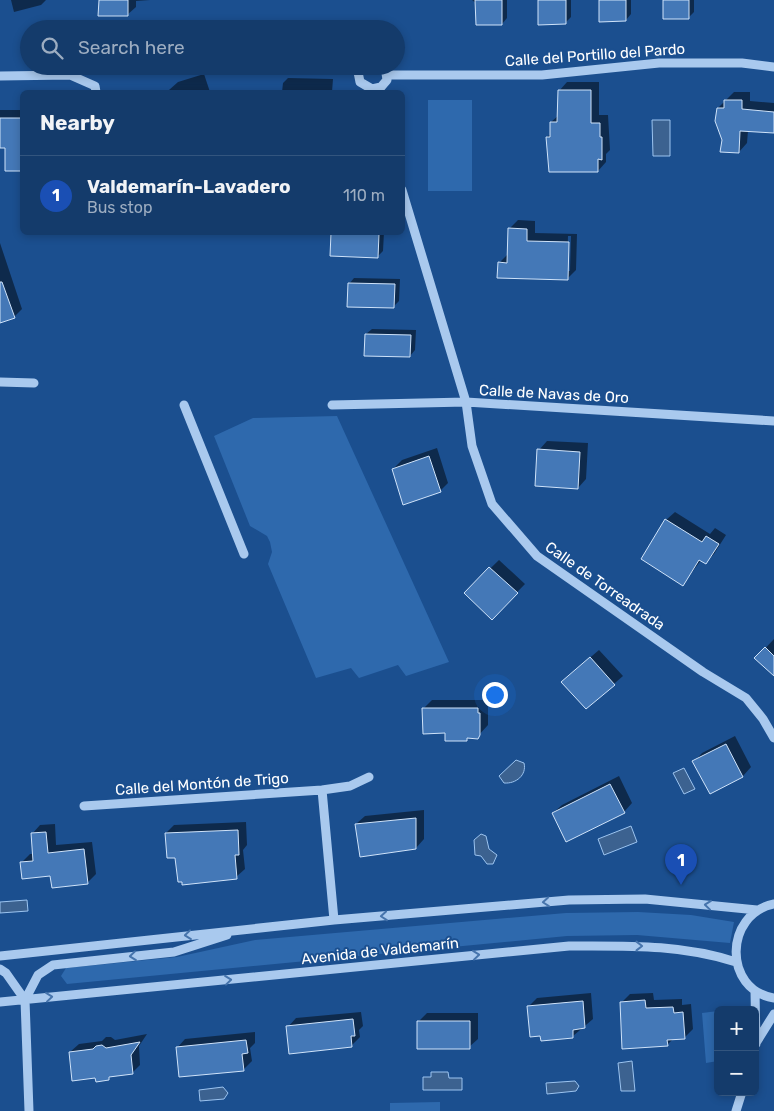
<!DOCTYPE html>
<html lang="en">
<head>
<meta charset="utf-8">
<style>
  body { margin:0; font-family:Rubik,sans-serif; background:#1d4271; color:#f1f3f6 }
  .controls { position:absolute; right:15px; bottom:15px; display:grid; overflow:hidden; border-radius:8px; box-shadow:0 2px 8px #0003 }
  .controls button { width:45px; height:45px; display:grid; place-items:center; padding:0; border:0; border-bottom:1px solid #33557e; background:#143b6b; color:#f1f3f6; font:25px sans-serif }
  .you { position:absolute; left:494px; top:694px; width:18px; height:18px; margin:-12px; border:4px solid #fff; border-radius:50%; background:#1a73e8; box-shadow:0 0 0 8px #1a73e833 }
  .badge { display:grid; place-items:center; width:32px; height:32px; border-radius:50%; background:#ea580c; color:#fff; font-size:16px; font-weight:700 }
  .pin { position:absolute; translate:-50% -41px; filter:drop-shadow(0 1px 2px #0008) }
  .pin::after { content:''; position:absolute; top:26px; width:18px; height:15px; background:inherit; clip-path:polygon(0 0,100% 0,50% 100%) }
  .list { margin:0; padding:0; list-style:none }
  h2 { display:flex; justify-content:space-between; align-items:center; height:65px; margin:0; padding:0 20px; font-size:21px }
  h2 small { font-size:16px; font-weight:400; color:#9dadc1 }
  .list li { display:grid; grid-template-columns:32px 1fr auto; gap:15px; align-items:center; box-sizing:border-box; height:80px; padding:0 20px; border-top:1px solid #33557e }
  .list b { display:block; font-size:19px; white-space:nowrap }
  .list p { margin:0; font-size:16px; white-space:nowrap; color:#9dadc1 }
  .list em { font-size:16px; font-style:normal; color:#9dadc1 }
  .icon { flex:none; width:28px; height:28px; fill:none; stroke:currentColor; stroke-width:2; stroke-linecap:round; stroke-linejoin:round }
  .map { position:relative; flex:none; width:774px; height:1111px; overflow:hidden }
  .search { position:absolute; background:#143b6b; box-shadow:0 2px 8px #0003; left:20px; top:20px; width:385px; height:55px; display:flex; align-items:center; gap:12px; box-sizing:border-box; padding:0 18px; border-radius:28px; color:#9dadc1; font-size:19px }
  .panel { position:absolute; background:#143b6b; box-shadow:0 2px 8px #0003; left:20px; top:90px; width:385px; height:145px; border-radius:8px }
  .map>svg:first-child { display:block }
</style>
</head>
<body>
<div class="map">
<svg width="774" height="1111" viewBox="0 0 774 1111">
  <rect width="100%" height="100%" fill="#1b4f8f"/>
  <path fill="#2e69ad" d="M428 100H472V191H428Z
    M337 416 449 662 406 676 398 665 359 678 351 668 316 678 268 564 272 552 270 542 267 536 250 526 214 436 253 418Z
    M638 912 691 915 734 922 730 943 637 935 567 936 67 984 61 976 66 968 177 957 255 940 566 913Z
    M718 1011V1061L706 1063 702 1013Z
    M440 1102V1111H390V1103Z"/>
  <path fill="#3c6290" stroke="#9cc4f0" d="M652 120H670V156H653Z
    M516 760 524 763C527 775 516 784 504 783L499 776Z
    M684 768 695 789 684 794 673 773Z
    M631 826 637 842 604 855 598 839Z
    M481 834 486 836 489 849 497 855 493 864H487L481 856 475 855 474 840Z
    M27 900 28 911 0 913V902Z
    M632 1061 635 1091H621L618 1063Z
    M431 1072H448L449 1078H462V1090H423V1077H431Z
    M575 1081 579 1086 576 1091 547 1094 546 1083Z
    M223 1087 228 1093 224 1099 200 1101 199 1090Z"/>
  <path fill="#0007" fill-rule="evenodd" d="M11 0H46L41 5 14 12Z
    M100 0H150L136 1V7L127 15Z
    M472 0H507V18L502 24Z
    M539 0H571V17L565 23Z
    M600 0H631V14L626 20Z
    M664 0H694V12L689 17Z
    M204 74 210 92H170L169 90 178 82Z
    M288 78 333 79 332 92H282L283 83Z
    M567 82H599V115H608L610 150 606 154V162L598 171 547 137 551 134V122L559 115V91Z
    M734 92H750V101L774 103V132L748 131 747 143 739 152 723 140 718 108Z
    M0 110H22V170H6V147H0Z
    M518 220 535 221V233L577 234 576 270 568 278 499 263 508 254 509 229ZM568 236H571L570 271H567Z
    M384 232 383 251 378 256 332 233Z
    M0 243 22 309 14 317 0 322Z
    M354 278 400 279 399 301 394 306 349 284Z
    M372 329 416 330 415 350 410 356 366 334Z
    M547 441 588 443 586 479 578 488 539 450Z
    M437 448 448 483 440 491 393 469 402 460Z
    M675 512 710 534 715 528 726 535 714 554 706 562 702 559 683 584 666 520Z
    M499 560 525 584 492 618 465 593Z
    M774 639V674L756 658Z
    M599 650 623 676 586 708 572 673Z
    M432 700H486V704L488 705V725L477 737 446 739V732L424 708Z
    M735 736 751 767 743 776 710 793 694 762 702 753Z
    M619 776 632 803 624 812 553 813 562 805Z
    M424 810V839L416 848 356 824 365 816Z
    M246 822 247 845 243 850 245 869 236 877 176 857 166 833 174 825Z
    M55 824 56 845 92 842 96 874 87 883 51 874 21 863 30 854H34L32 834 40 825Z
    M591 993 593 1019 573 1036 528 1007 537 998Z
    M653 993 654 1000 682 999V1005L691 1004 693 1029 684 1038H674L667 1045 621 1003 630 994Z
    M361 1012 363 1026 359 1030 360 1037 351 1046 288 1027 296 1018Z
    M427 1013H478V1039L469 1047 419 1021Z
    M255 1032V1043L250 1048 252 1061 244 1069 177 1048 185 1039Z
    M147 1034 139 1046 140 1065 132 1073 112 1075 108 1079 96 1077 70 1052 79 1044 102 1041 106 1037H111L115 1040Z"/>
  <path fill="#4478b7" stroke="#cfe3fa" d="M99 0H128V16H98Z
    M475 0H502V25H476Z
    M538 0H566V24L538 25Z
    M599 0H626V21L599 22Z
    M663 0H689V19H663Z
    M558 90H591V123H600V137H602V160L598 159V172H549L546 137H550V122H557Z
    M724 100H742V109L774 112V133L740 131 739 153 720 152 722 140 715 121 717 108H724Z
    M0 118H22V171H5V148H0Z
    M508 228 527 229V241L569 242 568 280 497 278 498 262 507 263Z
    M331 233 379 234 378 258 330 256Z
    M0 282H2L15 318 0 323Z
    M348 283 395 284 394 308 347 307Z
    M365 334 411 335 410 357 364 356Z
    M537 449 580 452 578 489 535 486Z
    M429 456 441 492 403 505 392 469Z
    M665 519 702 542 706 536 719 544 706 564 699 560 683 586 641 559Z
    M489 567 518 593 492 620 464 593Z
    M765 647 774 656V676L754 658Z
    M590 657 615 685 586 709 561 682Z
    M422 708H478V713H480V735L478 739 467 738V741H445V733L423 734Z
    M726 744 743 777 710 794 692 761Z
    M610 784 625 813 566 842 552 813Z
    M416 818V849L360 857 355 824Z
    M238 830 239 855H235L237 879 182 885V882H178L175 858H167L165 833Z
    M46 832 48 853 84 849 88 884 52 888 50 876 22 879 20 862 33 861 31 833Z
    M645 1000 646 1008 673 1007 674 1013 683 1012 685 1039 667 1040 668 1046 622 1049 620 1002Z
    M583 1001 585 1028 573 1030V1038L541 1041 540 1036 530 1037 527 1006Z
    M353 1019 355 1036H351L352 1047 289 1054 286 1026Z
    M417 1021H470V1049H417Z
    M246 1040 248 1053 242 1054 244 1071 179 1077 176 1047Z
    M140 1042 131 1055 133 1074 109 1077V1080L96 1082 95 1078 72 1081 69 1052 93 1049 96 1046 102 1045 106 1048Z"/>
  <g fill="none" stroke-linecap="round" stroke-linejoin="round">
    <path stroke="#a9c9ee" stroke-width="9" d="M361 66 358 72 360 82 372 89 381 87 387 80 385 66
      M388 75H542L659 63H742L774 67
      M0 76 70 75 95 86 96 92
      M402 190 466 402 472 446 492 504 537 556 703 672 746 698 763 719 774 738
      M0 382 34 383
      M184 405 244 554
      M332 405 466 402 774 421
      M322 790 334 920
      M84 806 322 790 350 786 369 777
      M774 904C724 914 723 990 774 998
      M0 956 334 920 569 900 645 899 757 910
      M0 969 6 973 25 1000
      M755 991 756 1044
      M0 1002 569 946C626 946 681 944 736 962
      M756 1043 774 1014
      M29 1111 25 1000 38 975 53 965 174 952 227 935
      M736 1111 742 1092"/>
  </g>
  <defs><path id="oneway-chevron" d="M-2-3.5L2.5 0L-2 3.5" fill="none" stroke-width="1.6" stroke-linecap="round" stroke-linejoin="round" transform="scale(1.25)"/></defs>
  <g stroke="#4674ac">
    <use href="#oneway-chevron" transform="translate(546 902) rotate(175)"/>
    <use href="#oneway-chevron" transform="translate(708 905) rotate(-174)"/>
    <use href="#oneway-chevron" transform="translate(384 916) rotate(175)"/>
    <use href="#oneway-chevron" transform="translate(188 935) rotate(174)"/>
    <use href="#oneway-chevron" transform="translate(639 946)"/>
    <use href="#oneway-chevron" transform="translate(476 955) rotate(-6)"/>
    <use href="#oneway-chevron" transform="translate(133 956) rotate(174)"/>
    <use href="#oneway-chevron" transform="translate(228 980) rotate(-6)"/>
    <use href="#oneway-chevron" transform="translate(49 997) rotate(-6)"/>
  </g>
  <g text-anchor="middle" stroke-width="4" stroke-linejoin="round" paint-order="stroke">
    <g font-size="15" fill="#fff" stroke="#1b4f8f">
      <text transform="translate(595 55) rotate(-4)" y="5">Calle del Portillo del Pardo</text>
      <text transform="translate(554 394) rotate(3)" y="5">Calle de Navas de Oro</text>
      <text transform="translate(605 586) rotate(35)" y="5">Calle de Torreadrada</text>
      <text transform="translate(202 784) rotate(-4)" y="5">Calle del Montón de Trigo</text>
      <text transform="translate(380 951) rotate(-6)" y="5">Avenida de Valdemarín</text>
    </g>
  </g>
</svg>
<div class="controls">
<button>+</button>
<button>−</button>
</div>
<div class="you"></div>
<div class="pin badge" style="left:681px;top:885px;background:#1a4fb4">1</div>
<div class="search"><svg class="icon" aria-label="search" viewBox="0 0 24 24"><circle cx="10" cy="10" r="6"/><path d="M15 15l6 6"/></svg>Search here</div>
<section class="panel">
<h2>Nearby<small></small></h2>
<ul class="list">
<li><span class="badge" style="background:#1a4fb4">1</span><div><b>Valdemarín-Lavadero</b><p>Bus stop</p></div><em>110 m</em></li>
</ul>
</section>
</div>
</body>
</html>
